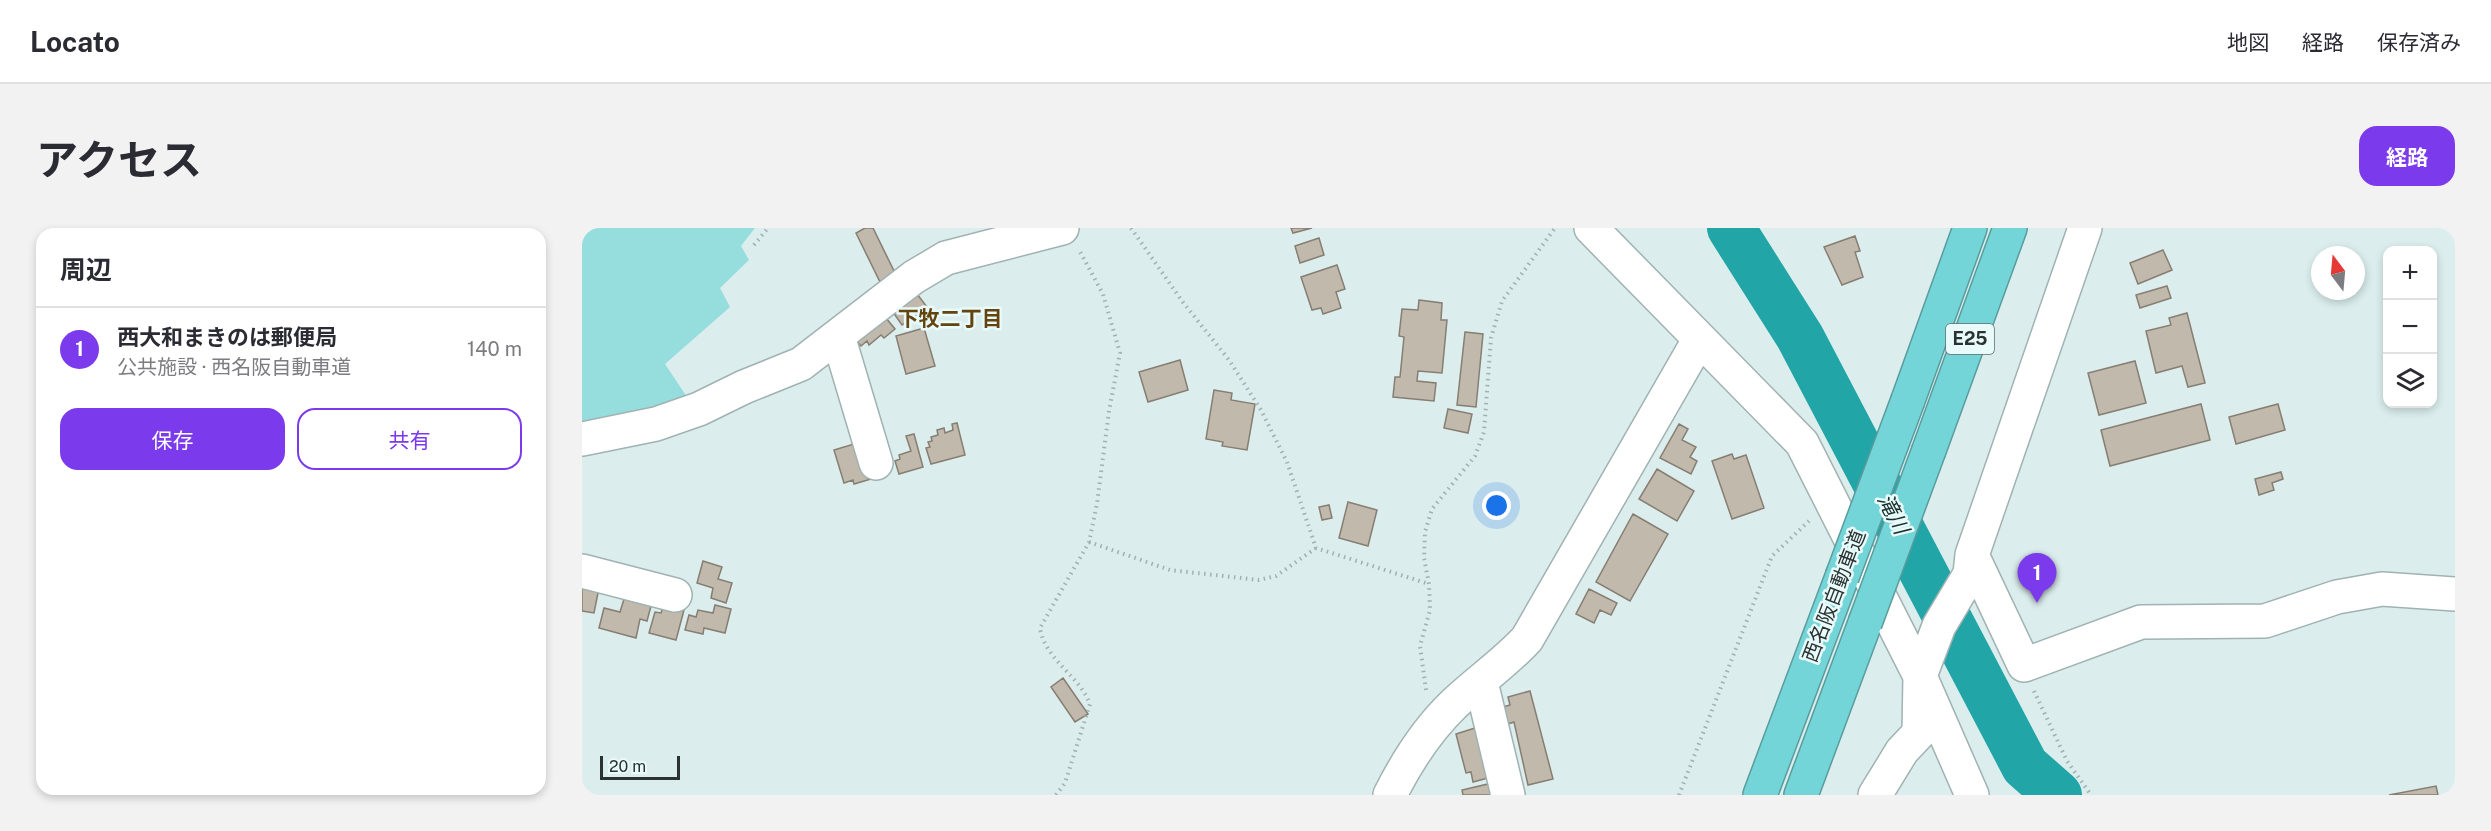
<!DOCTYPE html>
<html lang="ja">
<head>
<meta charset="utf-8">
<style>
  body { margin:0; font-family:"Public Sans","Noto Sans JP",sans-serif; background:#f2f2f3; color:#2b2b33 }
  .controls { position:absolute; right:18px; top:18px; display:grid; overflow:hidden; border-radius:12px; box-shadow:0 3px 9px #0003 }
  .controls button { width:54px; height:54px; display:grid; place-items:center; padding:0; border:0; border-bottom:2px solid #e1e1e2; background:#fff; color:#2b2b33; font:30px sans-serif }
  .compass { position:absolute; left:1729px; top:18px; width:54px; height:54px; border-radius:50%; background:#fff; box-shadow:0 3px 9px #0003; rotate:344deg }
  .scale { position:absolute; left:18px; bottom:15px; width:80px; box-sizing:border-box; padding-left:6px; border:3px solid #2b3232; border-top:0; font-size:16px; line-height:21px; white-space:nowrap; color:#2b3232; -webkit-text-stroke:4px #e8fafa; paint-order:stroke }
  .you { position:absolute; left:915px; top:278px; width:21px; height:21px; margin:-15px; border:4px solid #fff; border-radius:50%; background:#1a73e8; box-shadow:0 0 0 9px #1a73e833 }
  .badge { display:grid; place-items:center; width:39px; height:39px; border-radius:50%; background:#7c3aed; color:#fff; font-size:20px; font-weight:700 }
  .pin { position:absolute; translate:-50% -50px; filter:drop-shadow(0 2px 3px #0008) }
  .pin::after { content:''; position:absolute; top:32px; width:21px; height:18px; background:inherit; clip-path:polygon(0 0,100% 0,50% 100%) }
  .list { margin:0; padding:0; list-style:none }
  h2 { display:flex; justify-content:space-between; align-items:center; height:78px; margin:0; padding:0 24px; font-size:26px }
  h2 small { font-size:20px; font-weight:400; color:#7c7c81 }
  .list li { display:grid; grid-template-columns:39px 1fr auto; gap:18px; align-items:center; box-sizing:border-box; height:84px; padding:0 24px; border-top:2px solid #e1e1e2 }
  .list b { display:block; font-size:22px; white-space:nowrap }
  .list p { margin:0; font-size:20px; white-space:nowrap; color:#7c7c81 }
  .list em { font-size:20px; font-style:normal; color:#7c7c81 }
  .actions { display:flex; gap:12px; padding:18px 24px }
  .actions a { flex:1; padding:14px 0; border:2px solid #7c3aed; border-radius:18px; text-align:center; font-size:21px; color:#7c3aed }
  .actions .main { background:#7c3aed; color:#fff }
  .icon { flex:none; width:33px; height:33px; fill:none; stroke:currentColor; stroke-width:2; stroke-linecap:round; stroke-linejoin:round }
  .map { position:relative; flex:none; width:1873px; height:567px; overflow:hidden; border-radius:18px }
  header { display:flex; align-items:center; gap:36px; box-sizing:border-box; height:84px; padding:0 30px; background:#fff; border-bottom:2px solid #e1e1e2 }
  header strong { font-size:28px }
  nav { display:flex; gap:33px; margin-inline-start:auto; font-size:21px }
  .intro { display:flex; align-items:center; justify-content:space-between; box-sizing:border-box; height:144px; padding:0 36px }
  h1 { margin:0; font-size:42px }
  .button { padding:15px 27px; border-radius:18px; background:#7c3aed; color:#fff; font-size:21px; font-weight:700 }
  main { display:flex; gap:36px; padding:0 36px }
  aside { flex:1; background:#fff; border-radius:18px; box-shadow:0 3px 9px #0003 }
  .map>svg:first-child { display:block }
</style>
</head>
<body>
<header>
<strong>Locato</strong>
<nav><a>地図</a><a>経路</a><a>保存済み</a></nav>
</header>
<div class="intro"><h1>アクセス</h1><a class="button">経路</a></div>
<main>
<aside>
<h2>周辺<small></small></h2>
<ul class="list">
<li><span class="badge">1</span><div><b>西大和まきのは郵便局</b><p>公共施設 · 西名阪自動車道</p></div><em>140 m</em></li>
</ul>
<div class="actions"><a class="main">保存</a><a>共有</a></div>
</aside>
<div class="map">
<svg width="1873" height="567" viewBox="0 0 1873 567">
  <rect width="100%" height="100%" fill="#dbeded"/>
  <path fill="#96ddde" d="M0 0H173L159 18 167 32 138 60 148 79 83 136 107 172 0 202Z"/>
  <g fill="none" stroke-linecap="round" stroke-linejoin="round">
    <path stroke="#22a5a7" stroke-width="48" d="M1149 0 1218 109 1443 538 1476 567"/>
  </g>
  <path fill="#c2b9ad" stroke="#867e72" stroke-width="1.5" d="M283 0H291L314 47 298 54 274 5Z
    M709 0H730L711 5Z
    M1273 8 1278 23 1273 24 1281 49 1260 57 1242 19Z
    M737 10 742 27 718 35 713 18Z
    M1581 22 1590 42 1556 56 1548 35Z
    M755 37 763 61 754 64 759 80 741 86 739 80 730 82 719 49Z
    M1585 58 1589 70 1558 80 1554 67Z
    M332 62 345 79 320 97 308 80Z
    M837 72 860 75 859 92H865L860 145 836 143 835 153 854 155 852 173 811 169 813 149H818L822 109 817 108 820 81 836 82Z
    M299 84 313 101 302 110 299 107 287 117 285 113 279 118 270 108Z
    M1605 85 1623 155 1606 159 1600 138 1574 145 1564 103 1589 97 1587 90Z
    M342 100 353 138 324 146 314 108Z
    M883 104 901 106 894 179 875 177Z
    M598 132 606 162 566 174 557 144Z
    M1553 133 1564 175 1517 187 1506 145Z
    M632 162 650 165 649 172 673 176 665 222 640 218 641 214 624 211Z
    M1619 176 1628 212 1528 238 1519 202Z
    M1696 176 1703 202 1654 216 1647 189Z
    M866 181 890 186 886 205 862 200Z
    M375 195 383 227 349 236 344 220 348 219 346 214 350 213 349 209 356 207 355 202 362 200 363 205 371 202 370 196Z
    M1097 196 1106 201 1100 212 1114 219 1108 229 1115 233 1109 246 1078 230Z
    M332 206 341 239 317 246 313 233 318 231 317 227 329 223 324 208Z
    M272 216 279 219 289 251 272 256 271 252 262 255 252 222Z
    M1150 226 1152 231 1164 227 1182 280 1150 291 1130 233Z
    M1075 241 1112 263 1095 293 1057 271Z
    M1699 244 1701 251 1690 255 1692 262 1677 267 1673 251Z
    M766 274 795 282 786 318 757 310Z
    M747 277 750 290 740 292 737 279Z
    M1051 286 1086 306 1048 373 1014 354Z
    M121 333 140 339 136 351 150 355 144 375 129 370 131 360 115 355Z
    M0 357 17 360 12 385 0 383Z
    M1007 361 1035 375 1029 387 1018 382 1012 395 994 386Z
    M42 371 69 378 65 393 58 391 54 410 17 400 22 380 38 384Z
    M133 377 149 381 143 405 122 400 121 406 103 402 107 387 114 389 116 382 131 385Z
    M88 378 102 382 94 412 67 405 73 384 79 385 81 379Z
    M481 450 506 486 493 494 469 459Z
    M948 463 971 551 946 557 932 494 926 496 921 479 928 477 926 469Z
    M893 500 906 550 891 554 889 544 884 545 874 506Z
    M906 556 909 567H881L880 562Z
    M1854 558 1856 567H1807Z"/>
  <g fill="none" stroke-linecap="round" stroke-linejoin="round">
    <g stroke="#a0b2b2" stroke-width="36">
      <path id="minor" d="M1009 0 1220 215 1338 448 1390 567
        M256 108 294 235
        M0 211 74 196 117 181 162 159 219 136 332 49 364 30 480 0
        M1390 327 1442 437 1559 394 1683 393 1755 369 1800 361 1873 366
        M0 343 93 367
        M899 454 926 567
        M808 567C824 535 846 501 872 476 896 453 922 436 945 411L1117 112
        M1293 567 1320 523 1337 505 1338 448 1357 398 1388 346 1390 327 1503 0"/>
    </g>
    <g stroke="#5a9c9d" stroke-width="36">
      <path id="highway" d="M1326 172 1388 0
        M1347 222 1428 0
        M1178 567 1260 349
        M1219 567 1283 395"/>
    </g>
    <path stroke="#a1b0b0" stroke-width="4" stroke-dasharray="1.5 4.5" stroke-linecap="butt" d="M549 0 600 73 647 132 679 182 705 234 734 320 847 356
      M172 17 186 0
      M507 314 588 342 677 352 694 348 734 320
      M844 462 838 418 848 382 847 356 842 330 843 304 850 281 893 228 902 204 909 110 920 73 973 0
      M1452 463 1485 533 1509 567
      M474 567 483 555 508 476C497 447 463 432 458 400L507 314 515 276 527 183 538 125 521 66 497 22
      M1097 567 1190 328 1227 293"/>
    <use href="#minor" stroke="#fff" stroke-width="33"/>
    <use href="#highway" stroke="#73d5d7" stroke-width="33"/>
    <g stroke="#5a9c9d" stroke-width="36" stroke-linecap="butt">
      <path id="highway-bridge" d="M1260 349 1326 172
        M1283 395 1347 222"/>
    </g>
    <use href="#highway-bridge" stroke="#73d5d7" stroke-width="33"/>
  </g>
  <g text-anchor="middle" stroke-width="5" stroke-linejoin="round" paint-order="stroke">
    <rect fill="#e8fafa" stroke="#646e6e" stroke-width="1.5" x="1364" y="96" width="48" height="30" rx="4.5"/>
    <g font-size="18" font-weight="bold" fill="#2b3232">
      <text x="1388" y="117">E25</text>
    </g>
    <g font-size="20" fill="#2b3232" stroke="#e8fafa">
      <text transform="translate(1252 368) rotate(-69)" y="7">西名阪自動車道</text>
    </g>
    <g font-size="21" font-weight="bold" fill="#65450f" stroke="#e8fafa">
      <text x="368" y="98">下牧二丁目</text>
    </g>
    <g font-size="21" font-style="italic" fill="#1a2f2f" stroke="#e8fafa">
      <text transform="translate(1311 286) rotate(62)" y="7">滝川</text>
    </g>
  </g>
</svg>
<div class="controls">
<button>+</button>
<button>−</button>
<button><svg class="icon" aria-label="layers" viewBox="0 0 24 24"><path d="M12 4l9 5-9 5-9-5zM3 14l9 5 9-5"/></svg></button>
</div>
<svg class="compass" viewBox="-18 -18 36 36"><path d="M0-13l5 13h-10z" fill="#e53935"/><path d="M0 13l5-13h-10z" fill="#7c7c81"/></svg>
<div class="scale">20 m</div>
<div class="you"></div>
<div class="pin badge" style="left:1455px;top:375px">1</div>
</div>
</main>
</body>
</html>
